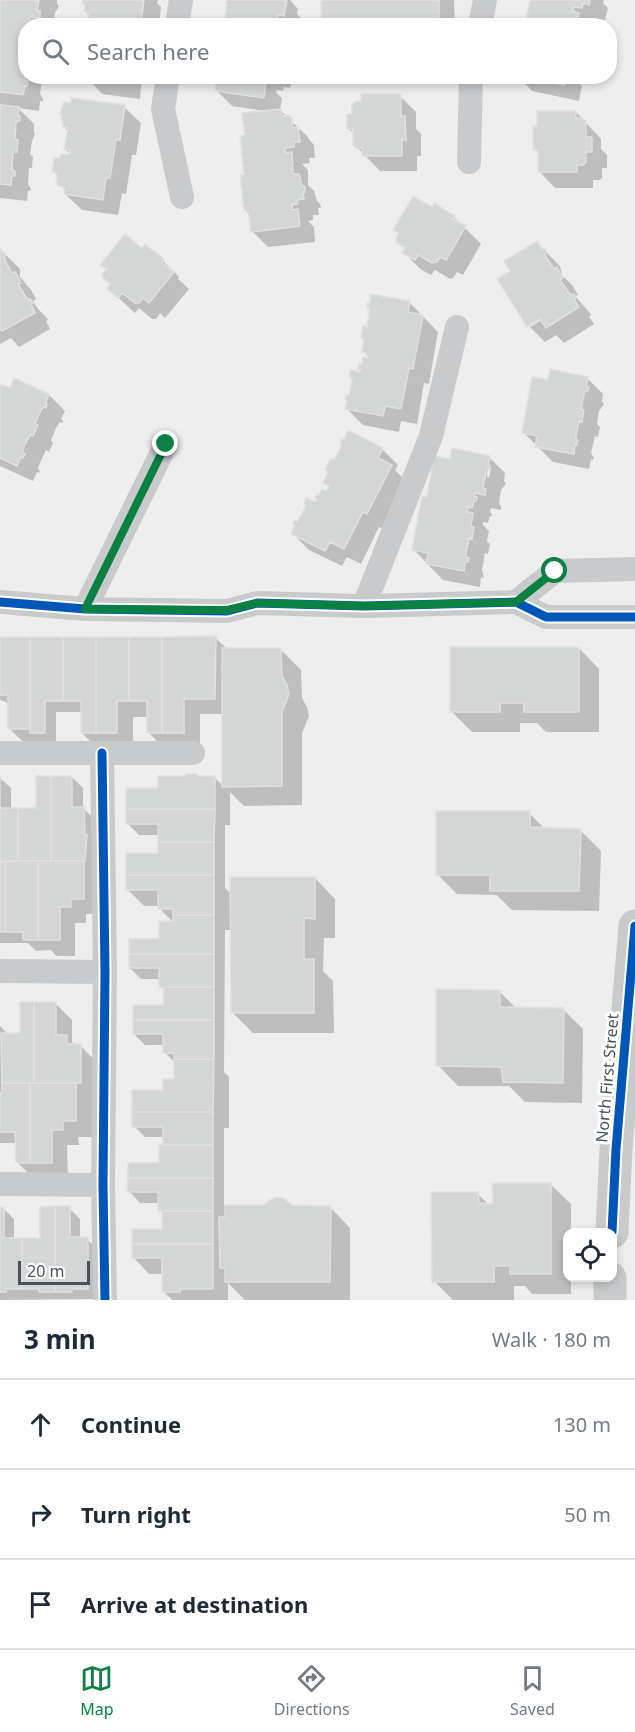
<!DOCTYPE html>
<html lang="en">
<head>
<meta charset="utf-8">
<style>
  body { margin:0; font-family:"Noto Sans",sans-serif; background:#f6f6f7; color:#1f2937 }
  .controls { position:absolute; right:18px; bottom:18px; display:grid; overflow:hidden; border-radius:12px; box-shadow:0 3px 9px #0003 }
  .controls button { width:54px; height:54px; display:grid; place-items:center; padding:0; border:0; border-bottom:2px solid #e0e1e3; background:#fff; color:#1f2937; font:30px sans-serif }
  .scale { position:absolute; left:18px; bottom:15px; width:72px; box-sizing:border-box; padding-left:6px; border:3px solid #475258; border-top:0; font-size:16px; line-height:21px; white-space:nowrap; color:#475258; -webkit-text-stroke:4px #fff; paint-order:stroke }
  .stop { position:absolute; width:18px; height:18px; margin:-14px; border:4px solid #0b8043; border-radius:50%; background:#fff }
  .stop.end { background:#0b8043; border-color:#fff; box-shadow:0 2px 6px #0008 }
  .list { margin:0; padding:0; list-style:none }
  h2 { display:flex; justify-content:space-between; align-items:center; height:78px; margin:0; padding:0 24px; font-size:26px }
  h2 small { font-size:20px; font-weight:400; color:#747a83 }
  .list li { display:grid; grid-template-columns:39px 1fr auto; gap:18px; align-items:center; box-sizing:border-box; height:90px; padding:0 24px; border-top:2px solid #e0e1e3 }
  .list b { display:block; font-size:22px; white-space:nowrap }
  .list em { font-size:20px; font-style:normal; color:#747a83 }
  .icon { flex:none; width:33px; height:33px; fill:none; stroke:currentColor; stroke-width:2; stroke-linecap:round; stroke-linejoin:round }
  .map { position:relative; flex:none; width:635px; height:1300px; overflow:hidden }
  .search { position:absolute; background:#fff; box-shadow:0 3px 9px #0003; left:18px; right:18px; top:18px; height:66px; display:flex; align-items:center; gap:15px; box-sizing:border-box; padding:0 21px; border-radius:24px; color:#747a83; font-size:22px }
  .sheet { height:348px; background:#fff }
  nav { display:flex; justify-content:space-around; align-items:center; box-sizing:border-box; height:84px; border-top:2px solid #e0e1e3; background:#fff; font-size:16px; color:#747a83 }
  nav a { display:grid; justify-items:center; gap:3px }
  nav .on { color:#0b8043 }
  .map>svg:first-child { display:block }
</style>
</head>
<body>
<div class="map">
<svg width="635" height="1300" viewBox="0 0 635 1300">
  <rect width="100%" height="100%" fill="#eee"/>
  <path fill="#0003" fill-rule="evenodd" d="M0 0H57V4L59 6 55 13 53 26H26V76H46L45 78H42L40 94 43 99V101H40L39 111 18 108 34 124V132L35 134 32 141 30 154 33 157 32 168H29L28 184 31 189 30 191H28L27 201 0 198V106L3 107 0 103Z
    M84 0H158L157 3 161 7 159 26H88L90 16 85 11Z
    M229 0H290L298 9 297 14 302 19 301 26H225Z
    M322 0H454L455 26H325L322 22Z
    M532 0H604L603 3 608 8 605 20 599 19 598 24 589 22V26H522L527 21Z
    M86 76H147V78L142 77 140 99 102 94Z
    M218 76 294 77 290 88 284 87 283 91 277 90 276 93 282 98 280 110 307 136 308 138 314 145 315 158H309L310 163 302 164 308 170V185L314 191 317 201 320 204 321 208H318L319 215H313V220L308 221 314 227 315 242 268 247 252 231 250 215 245 210 246 176 266 111 232 106 216 90Z
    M518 76H584V79L578 78 577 81 582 86 579 101 532 91Z
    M400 96 416 112V129L421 134V156H417V171H380L355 145 354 134 348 128Z
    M124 107 141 123 136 155H132L126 194 122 193 118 215 82 210 65 194 66 191 57 182 58 177 54 172 71 157V155L65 149 69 132 64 127Z
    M576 112 601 139V149L607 155V168H602V178L600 180H593V188H555L539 171V154L535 149Z
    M432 209 454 217 481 244 463 275 457 272 453 278 450 279 435 270 431 275 420 269 404 252 406 250 398 242 400 234 395 229Z
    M537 243 560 266 562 275 572 285 578 295 575 296 589 312 591 315 589 316 594 324 564 343 556 335 545 342 529 326 512 271ZM546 314 548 316 530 327V323Z
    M0 249 20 269V277L31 290 36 299 33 301 38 309 46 317 48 320 46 321 50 329 19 347 11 338 0 344Z
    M143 250 163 261 179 277 178 279 189 289 165 318 160 313 156 319H152L139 308 135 313 108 288Z
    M409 302 438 332 429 384 424 383 417 424 401 421 399 432 363 425 347 409 354 379 351 376 361 374 369 360V357L363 351 365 341 362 338 368 328Z
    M587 378 603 394 602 402 604 404 599 411 597 424 600 427 598 437 595 436 591 453 594 458 593 460 591 459 589 469 553 462 524 433 549 382Z
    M0 385 10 390 49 395 65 411 61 419 63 421 62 423 60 422 57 426 51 440 53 443 49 452 46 450 39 465 38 469 40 471 39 473 37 472 33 481 0 466Z
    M382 449 398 465 395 470 407 482 383 529 379 527 361 564 347 557 342 566 309 550 293 534 298 523 327 493 330 488 324 483Z
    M489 457 505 473 504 481 506 483 501 490 499 503 501 506V510L491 508 490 512 492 514V516H490L488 523 483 522V525L489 531 487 541 490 544 488 554 485 553 482 570 484 578 481 577 480 587 443 580 414 550 428 499 451 461ZM488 468H491L489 478 487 477Z
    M215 637 227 649 281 650 301 670 302 698 307 707 309 716 302 733V805L244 806 230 792V825H225V888L232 895 315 878 335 899V938H324L323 971 333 981 334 1033H253L233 1013 232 930H225L224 1072 229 1077V1128H224V1206L330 1207 350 1228V1300H245L228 1283V1300H172L164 1292V1274H149L133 1257 164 1230V1214L160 1210V1203H140L129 1191 160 1165 164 1146V1137H145L134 1126 175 1081V1063L165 1052V1045H145L134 1034 165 1007V991L161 986V979H141L130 968 161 941 174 923 159 908V906H144L128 890 159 855 160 835H139L128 824 160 789 188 777 197 775 199 777H214L224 787V714H200V748H164L148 732V717H133V749L93 744 82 733V712H56V744H25L9 728V705L6 702 0 700V639Z
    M579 648 599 669V732H546L537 723H520V732H472L451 711Z
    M72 777 83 788V808L95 820 100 914H86V923H75V956H56L51 950 36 951 28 943H0V778L11 788V809H37Z
    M529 813 545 829 580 830 601 851 599 911 512 910 497 895 457 894 437 874Z
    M499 991 517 1009H563L583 1029 582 1103 525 1102 509 1086H458L438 1065Z
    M56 1004 72 1020V1042L76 1045H80L96 1062V1098H92V1137H78L79 1145H67L68 1178 28 1173 17 1162V1143H0V1026L9 1035H21Z
    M550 1184 571 1204V1232H568V1278H571V1294H532L525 1286H514V1300H453L434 1281 478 1194 489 1205Z
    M0 1208H3L14 1219V1239H42L69 1208 80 1219V1239H87L98 1250 99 1299 0 1300Z"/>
  <path fill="#d4d6d6" stroke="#dfe0e1" stroke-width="1.5" d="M0 0H39L37 11H40V18L30 17 29 20H32L31 25 26 26V31H23V36L26 37 25 77V81H28L27 86H25L23 95 0 92Z
    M83 0H144L141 24 137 23V26H86L89 12 84 11 85 4H82Z
    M227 0H281L287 1 284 16 278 15V20L269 19 268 23 274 24V26H224Z
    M321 0H439V26H343V23H321Z
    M530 0H590L589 5 583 3 582 8 574 7 573 11 579 13 576 26H520L522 18 526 19Z
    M85 76H125L124 83 85 78Z
    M217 76H261L260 80 266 81 264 98 215 91Z
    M522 76H565L564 85Z
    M361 94H401V116H405L406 140H402V156H362V148H356L353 145V129H347V114H352V105L355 101H361Z
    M71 98 125 105 120 140 116 139 110 178H106L103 200 64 194 65 187 59 186 56 183 57 173 52 172 54 158H60L61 154 69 155 70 150H64L68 128 63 127V121L61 120 62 114H60L64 102 71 103Z
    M0 105 19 107 18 116H20V121H17L16 124 15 139 18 140 17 152H13L12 167 13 171H15V176H12L11 185 0 184Z
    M281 109 282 116 288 115 292 118 293 128 298 127 300 142H294V147L285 148 286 153 292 152 293 174H299L302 186H305V192H303L304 199 297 200 298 204 292 205V210L298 209 300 226 251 232 248 210H244L240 175H244L240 136 245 135 242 113Z
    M537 111H576V118H582L586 121V137H592V152H586V162L583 165H577V172H538V150H533V126H537Z
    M413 196 432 207 434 203 455 216 453 219 466 226 446 260 440 257 437 262 432 263 418 255 415 260 402 253 405 248 397 243 396 238 399 233 393 230Z
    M125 234 142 248 145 244 164 259 162 263 174 272 149 303 143 298 139 303H135L122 293 118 298 107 289 110 284 103 278 102 274 106 269 100 265Z
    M537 241 542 249 544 248 547 252 545 253 546 257 554 269 557 267 560 273 563 278 560 280 569 293 572 295 574 294 576 298 574 299 579 307 546 328 540 319 527 327 497 279 510 271 504 261Z
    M0 249 6 255 4 256 5 260 12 273 15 272 18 277 21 283 18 284 26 297 29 300 30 299 33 303 31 304 35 313 2 331 0 329Z
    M371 294 410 301 408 312 423 315 413 369 409 368 401 409 385 406 383 416 345 409 347 400H345L346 395H348L350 392 352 377H349L350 370 360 372 361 369H358L359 364H362L363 357 367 358 368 353 362 352 364 339 361 338 363 326 367 327 369 312V308L367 307V303H370Z
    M550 369 588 377 586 386 589 387 588 391H585L584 394 581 409 584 410 582 422 579 421 576 436V440H578L577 445 575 444 574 454 535 447 537 436 522 433 532 377 548 380Z
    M14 378 49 394 46 402 47 404 46 408 44 407 41 410 35 424 38 425 33 436 30 435 23 449V453L25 454 23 458 21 457 17 466 0 458V384L10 388Z
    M348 430 383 448 378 458 392 465 367 514 363 512 344 549 330 542 325 551 291 534 295 525 293 524 295 520 297 522 300 518 306 505 304 504 306 498 315 502 317 500 315 498 317 494 319 495 322 489 326 491 329 486 323 483 328 472 325 470 331 459 334 460 341 447V443L340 442 342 438 344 439Z
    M452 448 490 456 488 465 490 466 489 470H487L486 473 483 488 486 489 485 495 475 493 474 496 477 497 476 501H474L472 508 468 507 467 512 473 513 471 526 474 527 472 539 469 538 466 553V557L469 558 468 562H465L464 571 426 564 428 553 412 550 422 496 427 497 434 456 450 459Z
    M216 636 215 699H184V733H162V637Z
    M0 637H30V729H8V695H0Z
    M30 637H63V701H45V733H30Z
    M63 637H96V733H81V701H63Z
    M96 637H129V701H117V733H96Z
    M129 637H162V733H147V701H129Z
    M450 647H579V712H524V703H500V712H450Z
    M222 648H281L282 676 287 685 289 694 282 712V786L222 787Z
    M186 774H197V776H215V809H126V788H158V776H186Z
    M0 776V808H18V861L0 862Z
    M36 776H51V861H18V808H36Z
    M51 776H72V807H84L85 835H87L85 861H51Z
    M126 809H215L214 842H158V824H126Z
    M436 811H530V827L581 829 579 891H490V875H436Z
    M158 842H214V875H126V853H158Z
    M5 861V932H0V862Z
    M5 861H38V940H23V932H5Z
    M38 861H84V899H71V907H60V940H38Z
    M126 875H214V915H173V909H158V890H126Z
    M230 877H315V919L304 918V959H314V1013H231Z
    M173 915H214V954H129V939H159V921H173Z
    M129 954H214V987H159V968H129Z
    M164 987H214V1020H133V1005H163Z
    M436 989 500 990V1007L564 1008 563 1083 503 1082 501 1067 436 1066Z
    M20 1002H34V1083H2L1 1033H20Z
    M34 1002H56V1035H67V1044H81V1083H34Z
    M133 1020H214V1059H174V1053H163V1034H133Z
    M174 1059H214L213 1112H132V1090H163V1079H174Z
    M2 1083H30V1163H16L15 1132H0V1093H2Z
    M30 1083H76V1121H63V1130H52V1163H30Z
    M132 1112H213V1145H163V1127H132Z
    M159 1145H213V1178H128V1163H159Z
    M128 1178H213V1211H158V1192H127Z
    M492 1183H551V1274H510V1266H494V1282H432L431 1192H478L479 1203 493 1204Z
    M277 1197 285 1199 292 1205 331 1206 330 1282H225V1268H220L219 1217H225V1205H263L270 1200Z
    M55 1206V1292H39V1289H22V1238H40V1207Z
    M55 1206H70V1237H88V1289H72V1292H55Z
    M0 1207H4V1238H22V1289H6V1292H0Z
    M162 1211H213V1244H132V1229H162Z
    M132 1244H213V1289H180V1292H162V1258H132Z"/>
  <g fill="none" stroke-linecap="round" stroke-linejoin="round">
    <path stroke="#c8cacc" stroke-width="24" d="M177 26 181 0
      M480 26 485 0
      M168 76 163 109 182 197
      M469 162 471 76
      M0 602 85 609 227 611 257 603 364 606 516 602 546 617H635
      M516 602 555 571 635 569
      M364 606 431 436 457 327
      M85 609 166 444
      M0 753H193
      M102 753 105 972 103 1185 105 1300
      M0 971 105 972
      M0 1184 103 1185"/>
    <path stroke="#c8cacc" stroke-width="33" d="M612 1232 616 1149 635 926
      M610 1300V1278"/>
    <g stroke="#fff" stroke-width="13">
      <path id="cycleway" d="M0 602 85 609 227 611 257 603 364 606 516 602 546 617H635
        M102 753 105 972 103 1185 105 1300
        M612 1232 616 1149 635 926"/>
    </g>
    <use href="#cycleway" stroke="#0057b8" stroke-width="9"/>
  </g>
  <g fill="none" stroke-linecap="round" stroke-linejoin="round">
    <path stroke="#0b8043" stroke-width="8" d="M166 444 85 609 227 610 257 603 364 606 516 602 555 571"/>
  </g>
  <g text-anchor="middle" stroke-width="6" stroke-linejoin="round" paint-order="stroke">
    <g font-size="16" fill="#475258" stroke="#fff">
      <text transform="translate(607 1078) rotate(-85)" y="6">North First Street</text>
    </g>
  </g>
</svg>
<div class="controls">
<button><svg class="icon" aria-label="locate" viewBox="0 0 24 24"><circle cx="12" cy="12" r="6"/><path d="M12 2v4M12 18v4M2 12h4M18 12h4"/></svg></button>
</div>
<div class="scale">20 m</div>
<div class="stop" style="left:555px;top:571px"></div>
<div class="stop end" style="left:166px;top:444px"></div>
<div class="search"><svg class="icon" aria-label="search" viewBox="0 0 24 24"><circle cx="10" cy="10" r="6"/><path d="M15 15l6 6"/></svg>Search here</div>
</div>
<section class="sheet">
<h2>3 min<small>Walk · 180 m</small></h2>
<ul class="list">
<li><svg class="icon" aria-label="ahead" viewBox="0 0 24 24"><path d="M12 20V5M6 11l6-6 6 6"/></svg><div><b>Continue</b></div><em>130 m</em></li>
<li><svg class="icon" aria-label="right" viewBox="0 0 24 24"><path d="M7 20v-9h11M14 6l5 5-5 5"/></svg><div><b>Turn right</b></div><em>50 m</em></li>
<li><svg class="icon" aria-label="arrive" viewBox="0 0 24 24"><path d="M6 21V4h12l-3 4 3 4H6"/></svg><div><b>Arrive at destination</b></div></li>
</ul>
</section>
<nav>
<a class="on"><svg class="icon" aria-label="map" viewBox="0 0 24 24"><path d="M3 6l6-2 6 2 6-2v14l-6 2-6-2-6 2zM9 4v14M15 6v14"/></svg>Map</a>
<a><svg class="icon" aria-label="directions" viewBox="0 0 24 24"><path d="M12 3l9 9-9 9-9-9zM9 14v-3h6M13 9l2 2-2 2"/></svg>Directions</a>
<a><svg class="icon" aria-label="saved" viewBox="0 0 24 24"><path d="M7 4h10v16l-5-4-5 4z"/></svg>Saved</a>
</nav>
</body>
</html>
